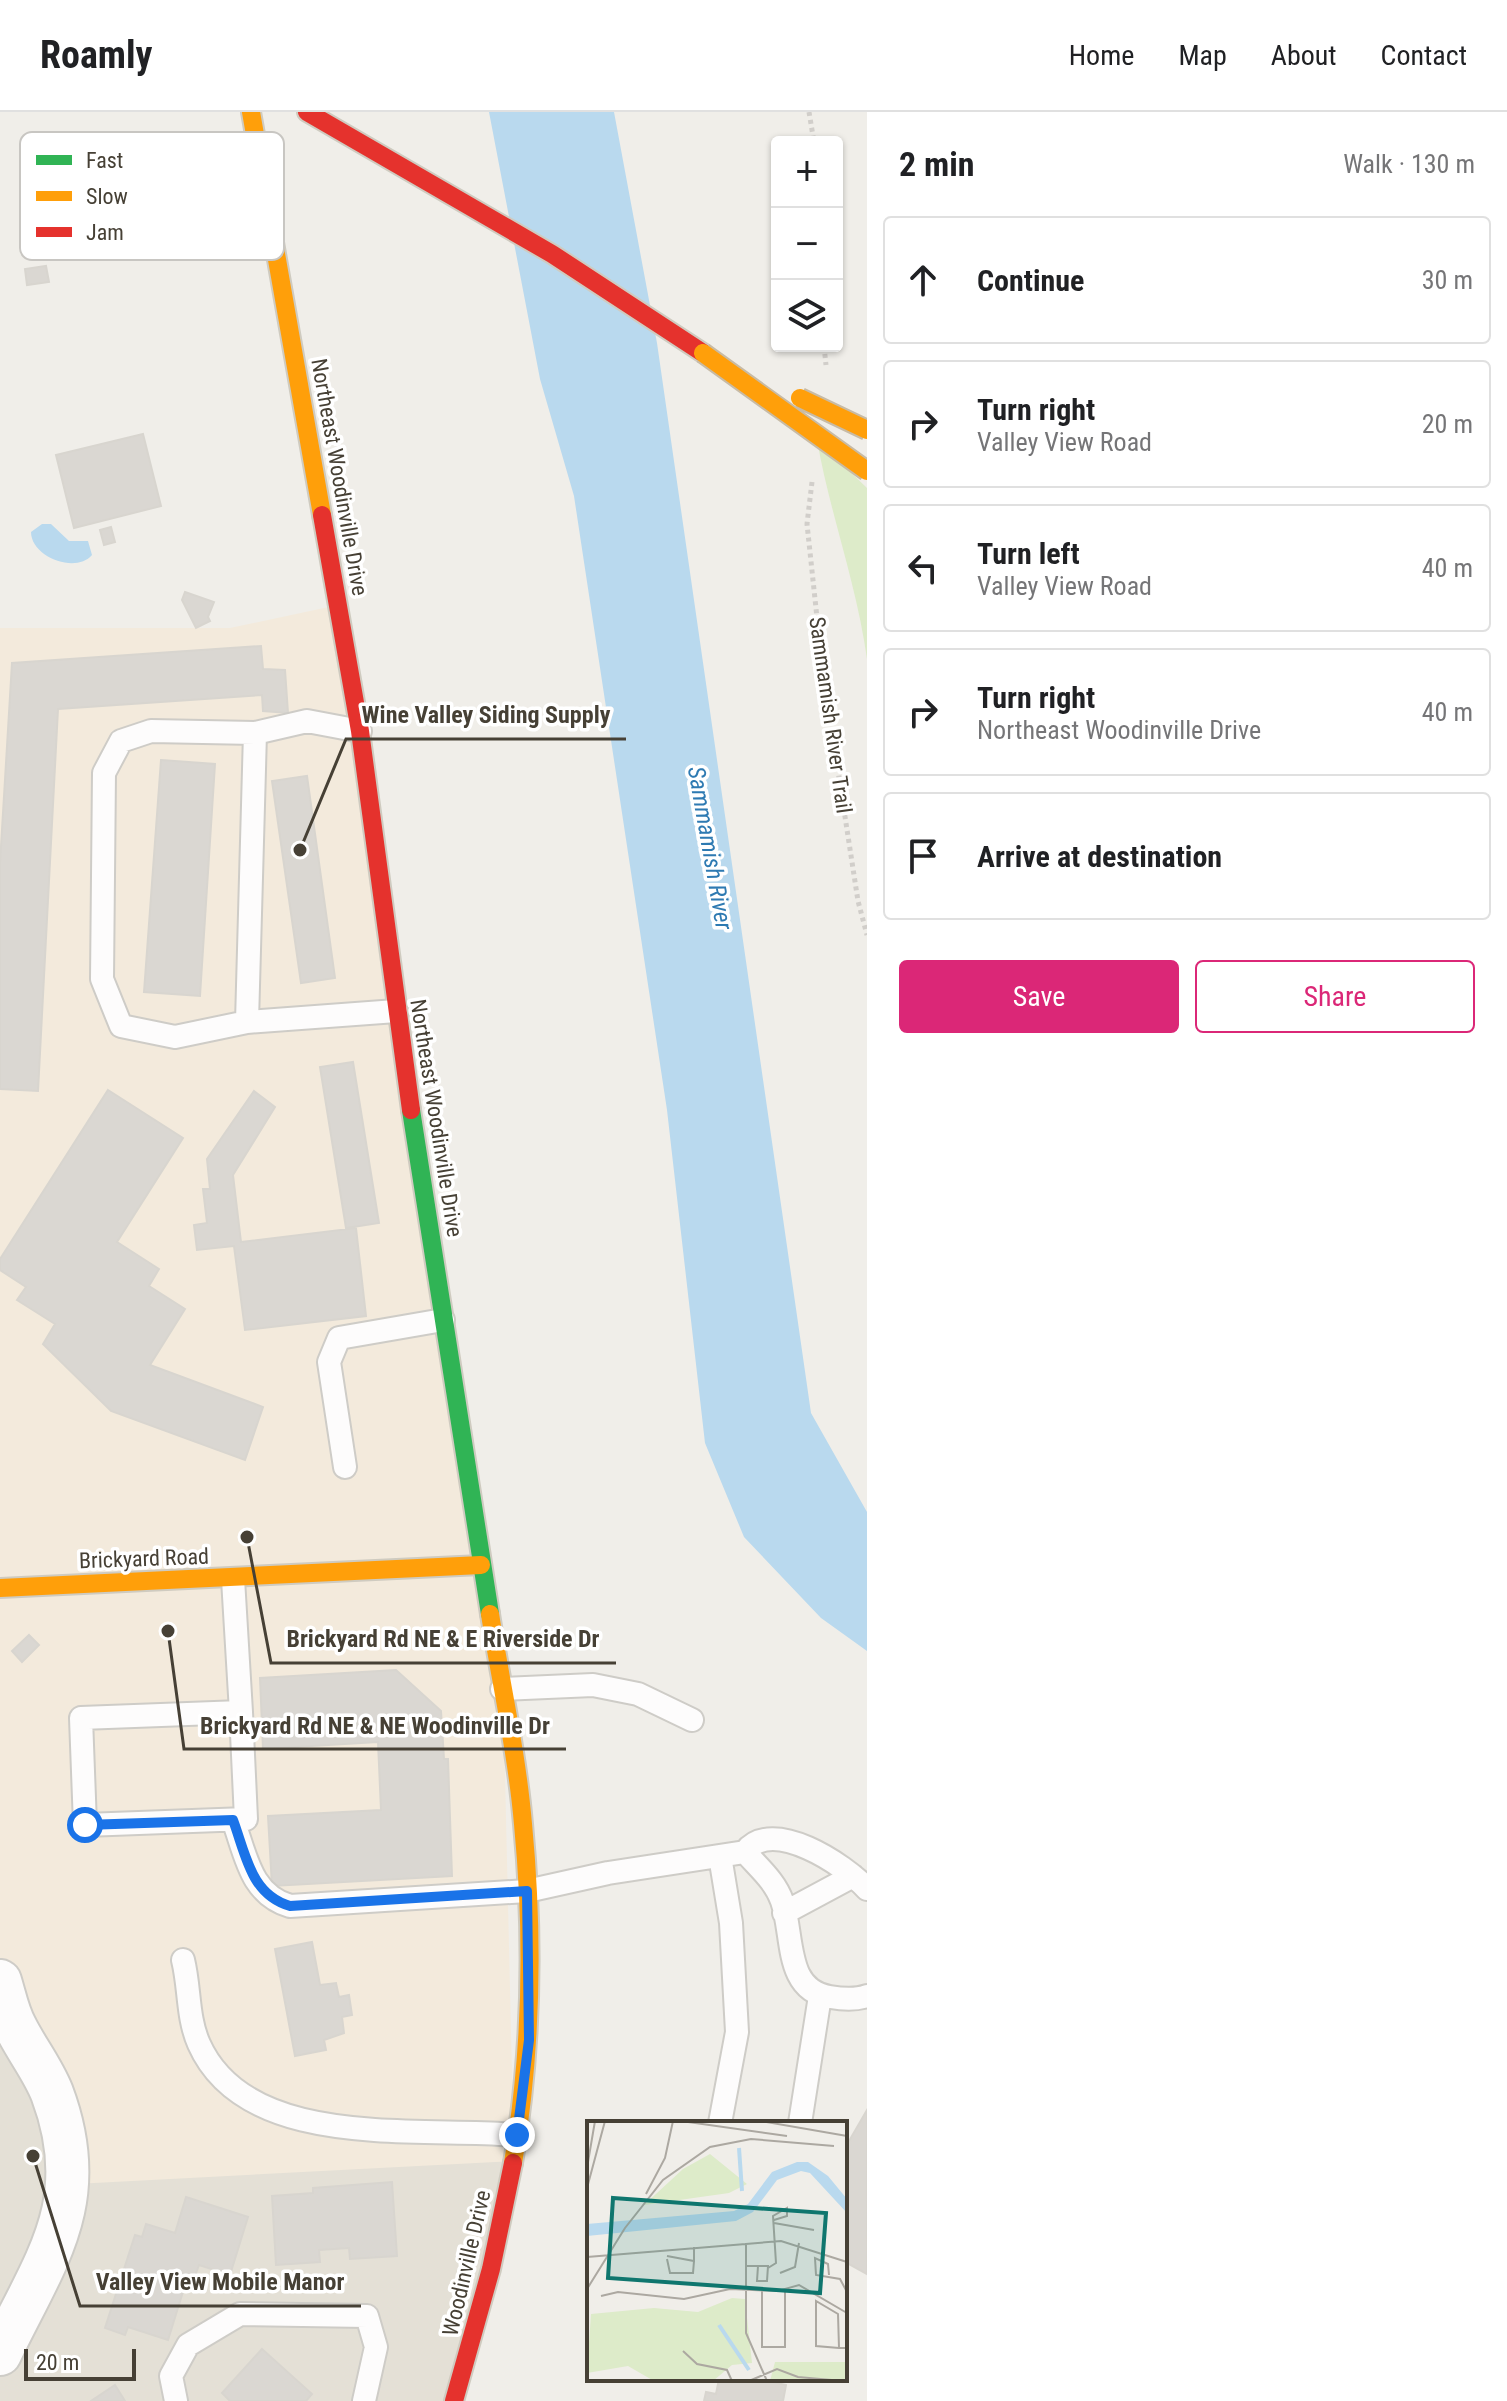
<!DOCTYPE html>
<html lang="en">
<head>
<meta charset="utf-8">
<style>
  body { margin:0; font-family:"Roboto Condensed",sans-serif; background:#f6f6f6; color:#202124 }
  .controls { position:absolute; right:24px; top:24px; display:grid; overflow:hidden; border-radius:8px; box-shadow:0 2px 6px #0004 }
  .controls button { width:72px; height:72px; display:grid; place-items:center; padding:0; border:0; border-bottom:2px solid #e0e0e0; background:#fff; color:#202124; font:40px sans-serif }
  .scale { position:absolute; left:24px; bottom:20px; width:112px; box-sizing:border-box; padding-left:8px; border:4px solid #464035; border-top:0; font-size:22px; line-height:28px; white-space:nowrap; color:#464035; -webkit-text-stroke:6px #fff; paint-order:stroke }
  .stop { position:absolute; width:24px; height:24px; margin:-18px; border:6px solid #1a73e8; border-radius:50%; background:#fff }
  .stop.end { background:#1a73e8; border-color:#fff; box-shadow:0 2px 8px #0008 }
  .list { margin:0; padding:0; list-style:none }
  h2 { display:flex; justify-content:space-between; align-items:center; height:104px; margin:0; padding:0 32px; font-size:34px }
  h2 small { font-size:26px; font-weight:400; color:#757577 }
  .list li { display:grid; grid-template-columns:52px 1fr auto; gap:24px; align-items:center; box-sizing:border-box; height:128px; margin:0 16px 16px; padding:0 16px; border:2px solid #e0e0e0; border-radius:8px }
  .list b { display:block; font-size:30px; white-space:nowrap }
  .list p { margin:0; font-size:26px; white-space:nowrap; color:#757577 }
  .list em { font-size:26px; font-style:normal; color:#757577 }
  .actions { display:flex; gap:16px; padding:24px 32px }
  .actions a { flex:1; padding:18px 0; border:2px solid #db2777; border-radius:8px; text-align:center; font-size:28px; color:#db2777 }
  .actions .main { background:#db2777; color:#fff }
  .icon { flex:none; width:44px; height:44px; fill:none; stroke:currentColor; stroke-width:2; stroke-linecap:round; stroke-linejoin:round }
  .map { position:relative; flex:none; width:867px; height:2289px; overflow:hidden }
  header { display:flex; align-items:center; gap:48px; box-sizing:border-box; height:112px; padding:0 40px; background:#fff; border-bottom:2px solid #e0e0e0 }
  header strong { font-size:38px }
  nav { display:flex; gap:44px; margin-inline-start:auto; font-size:28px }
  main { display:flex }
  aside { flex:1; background:#fff }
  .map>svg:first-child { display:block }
</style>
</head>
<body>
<header>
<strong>Roamly</strong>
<nav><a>Home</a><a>Map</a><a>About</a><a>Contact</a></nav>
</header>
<main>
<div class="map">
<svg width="867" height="2289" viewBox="0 0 867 2289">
  <rect width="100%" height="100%" fill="#f0eee9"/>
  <path fill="#e4e0d6" d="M0 1869 514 2049 454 2289H0Z"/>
  <path fill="#f3eadc" d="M338 493 503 1577 514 2049 75 2072 0 1869V516H230Z"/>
  <path fill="#ddebc9" d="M817 328 867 376V547C857 473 830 402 817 328Z"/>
  <path fill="#b9d9ee" d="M489 0H614L657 231 811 1301 867 1400V1539L821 1506 744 1425 705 1331 667 998 574 384 540 267Z
    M42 412H51L69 429H88L92 443C76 462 31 445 31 420Z"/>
  <path fill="#dad7d2" stroke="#d8d5cf" stroke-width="2" d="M46 154 49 170 27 173 25 157Z
    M143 322 161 394 74 416 56 343Z
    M111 415 115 430 104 433 100 418Z
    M185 480 214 490 208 505 210 509 196 516 182 488Z
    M261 534 263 557 285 558 288 601 263 599 262 583 58 597 38 979 0 977V751L12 551Z
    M161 648 215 652 200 884 144 880Z
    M307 664 335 866 301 871 272 669Z
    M353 950 379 1111 346 1116 320 955Z
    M108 978 183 1026 117 1130 159 1157 149 1174 185 1197 150 1253 263 1295 245 1348 111 1299 43 1232 55 1212 17 1188 26 1175 0 1158V1147Z
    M254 979 275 995 233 1063 241 1130 356 1116 366 1204 245 1218 234 1134 197 1138 194 1113 207 1111 203 1077H210L207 1047Z
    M29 1523 39 1533 22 1550 12 1539Z
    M396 1558 441 1599 444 1647H448L452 1764 272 1774 268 1704 381 1698 378 1630 263 1637 260 1566Z
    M312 1830 320 1873 336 1871 339 1885 349 1883 352 1903 342 1905 344 1921 324 1928 326 1938 295 1944 275 1837Z
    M867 1998V2162L845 2150V2036Z
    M392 2070 397 2144 350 2147 349 2136 319 2138 320 2150 276 2153 272 2084 313 2081V2076Z
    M186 2085 248 2105 230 2163 199 2153 192 2172 186 2170 168 2228 128 2215 125 2223 105 2216 135 2123 142 2125 146 2112 175 2121Z
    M262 2237 312 2282 306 2289H230L222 2281Z
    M719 2267H760L786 2273 783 2289H704L706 2280 716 2282Z
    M115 2273 125 2289H91Z"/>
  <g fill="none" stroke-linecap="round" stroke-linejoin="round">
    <g stroke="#ceccc7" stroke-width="26">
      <path id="lane" d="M360 619 307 609 255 621 247 910 396 899
        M247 910 175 925 121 914 102 867 104 661 121 629 151 619 255 621
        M345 1355 329 1250 339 1226 443 1208
        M233 1467 241 1600 81 1606 85 1713 246 1707 241 1600
        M502 1577 593 1573 638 1582 692 1608
        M233 1708C246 1743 250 1782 290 1794L527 1779 608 1761 745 1740C772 1704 845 1753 867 1777
        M745 1740C759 1756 775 1769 782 1789 794 1823 784 1878 830 1885 842 1887 856 1888 867 1884
        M784 1801 853 1764
        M183 1848C190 1876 187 1905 199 1932 247 2040 421 2014 517 2023
        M720 2011 737 1920 731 1811 720 1744
        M800 2011 820 1884
        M176 2289 171 2264 188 2233 240 2202 367 2204 376 2235 364 2289"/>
    </g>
    <g stroke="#ceccc7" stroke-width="46">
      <path id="street" d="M0 1869C5 1885 8 1902 16 1916 27 1938 43 1958 52 1981 93 2090 45 2148 0 2242"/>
    </g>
    <g stroke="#cfcbc0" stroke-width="22">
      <path id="fast" d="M411 998 490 1502"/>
    </g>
    <g stroke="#cfcbc0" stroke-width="22">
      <path id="slow" d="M251 0 322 403
        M0 1476 481 1453
        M490 1502C501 1572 517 1642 523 1712 534 1827 532 1938 513 2051"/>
    </g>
    <g stroke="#cfcbc0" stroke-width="22">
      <path id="jam" d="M307 0 552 142 703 241
        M322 403 360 619 411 998
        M454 2289 491 2157 513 2051"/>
    </g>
    <path stroke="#d1ceca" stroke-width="5" stroke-dasharray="4 4" stroke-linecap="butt" d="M809 0 814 30
      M824 234 826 253
      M812 370 807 412 823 562 858 789 867 823"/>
    <use href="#lane" stroke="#fdfcfc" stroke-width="22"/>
    <use href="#street" stroke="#fdfcfc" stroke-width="42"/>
    <use href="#fast" stroke="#30b455" stroke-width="18"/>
    <use href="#slow" stroke="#ff9f0a" stroke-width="18"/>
    <use href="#jam" stroke="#e5322d" stroke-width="18"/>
    <g stroke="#c8bba5" stroke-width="22" stroke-linecap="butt">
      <path id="slow-bridge" d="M703 241 867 359
        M800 286 867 318"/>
    </g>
    <use href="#slow-bridge" stroke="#ff9f0a" stroke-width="18"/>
  </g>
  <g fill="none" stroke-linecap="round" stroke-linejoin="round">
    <path stroke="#1a73e8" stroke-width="10" d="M85 1713 233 1708C246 1743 251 1783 290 1794L527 1779 529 1928 517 2023"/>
  </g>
  <g text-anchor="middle" stroke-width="7" stroke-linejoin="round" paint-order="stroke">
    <g font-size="22" fill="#464035" stroke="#fff">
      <text transform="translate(340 365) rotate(80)" y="8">Northeast Woodinville Drive</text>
      <text transform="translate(831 603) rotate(82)" y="8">Sammamish River Trail</text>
      <text transform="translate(437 1006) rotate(81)" y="8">Northeast Woodinville Drive</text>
      <text transform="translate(144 1446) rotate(-2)" y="8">Brickyard Road</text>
      <text transform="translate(466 2151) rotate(-77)" y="8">Woodinville Drive</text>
    </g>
    <g font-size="24" font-style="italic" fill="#2e7ab2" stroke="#fff">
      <text transform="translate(710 736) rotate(80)" y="8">Sammamish River</text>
    </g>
  </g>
  <g transform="translate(587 2009)">
    <rect width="260" height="260" fill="#f0eee9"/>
    <path d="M123 33 160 63 142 72 57 84 96 48ZM145 177 158 178 165 242 145 244 126 260H67L41 245 0 252 4 193 67 187 111 191ZM188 241H260V260H183Z" fill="#ddebc9"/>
    <path d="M210 41H221L241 55 260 78V92L223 52 214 50 190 59 166 91 149 100 0 115V103L147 90 161 83 185 51Z" fill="#b9d9ee"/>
    <path fill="none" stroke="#b9d9ee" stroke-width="4" d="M152 27 155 70M132 204 162 249"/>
    <path fill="none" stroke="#aca8a1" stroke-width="2" d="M94 0 200 15M173 0 260 15M1 41 8 0M0 67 18 0M59 73 78 37 86 0M187 102 227 109M159 122V212L180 260M80 135 107 140V126M0 136 194 120 260 141M80 138 83 152H106L107 140M158 145H171L170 160H180L181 145H171M181 147 189 142 186 95 200 87V95L187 99M193 152 208 146 212 122M242 154 241 143 228 137 229 154 253 158 260 171M0 168 38 107 76 59 123 26 164 18 247 25M175 170V226H198V168M14 175 31 171 97 178 143 168 191 170 212 164 260 192M252 227 251 193 229 180V225L252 227H260M96 230 110 243 140 249 145 260M162 260 190 248 211 256 256 260"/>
    <path fill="#0f766e" fill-opacity="0.15" stroke="#0f766e" stroke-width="4" d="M26 77 239 92 233 172 21 157Z"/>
    <rect width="260" height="260" fill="none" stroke="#464035" stroke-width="4"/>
  </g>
  <rect x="20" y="20" width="264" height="128" rx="12" fill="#fff" stroke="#c8c6c2" stroke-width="2"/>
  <rect x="36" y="43" width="36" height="10" fill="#30b455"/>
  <rect x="36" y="79" width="36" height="10" fill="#ff9f0a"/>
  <rect x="36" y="115" width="36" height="10" fill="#e5322d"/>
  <g font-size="22" fill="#464035">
    <text x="86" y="56">Fast</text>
    <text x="86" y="92">Slow</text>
    <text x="86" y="128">Jam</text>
  </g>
  <path fill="none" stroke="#464035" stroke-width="3" d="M300 738L346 627H626M247 1425L271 1551H616M168 1519L184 1637H566M33 2044L80 2194H361"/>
  <g fill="#464035" stroke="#fff" stroke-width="3">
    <circle cx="300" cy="738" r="8"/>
    <circle cx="247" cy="1425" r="8"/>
    <circle cx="168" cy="1519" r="8"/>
    <circle cx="33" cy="2044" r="8"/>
  </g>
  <g font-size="24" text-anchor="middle" font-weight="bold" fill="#464035" stroke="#fff" stroke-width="7" stroke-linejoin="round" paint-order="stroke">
    <text x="486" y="611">Wine Valley Siding Supply</text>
    <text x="443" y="1535">Brickyard Rd NE &amp; E Riverside Dr</text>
    <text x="375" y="1622">Brickyard Rd NE &amp; NE Woodinville Dr</text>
    <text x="220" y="2178">Valley View Mobile Manor</text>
  </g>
</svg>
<div class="controls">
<button>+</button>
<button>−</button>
<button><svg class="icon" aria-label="layers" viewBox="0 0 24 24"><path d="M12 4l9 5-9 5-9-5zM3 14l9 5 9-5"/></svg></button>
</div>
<div class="scale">20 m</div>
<div class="stop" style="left:85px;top:1713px"></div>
<div class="stop end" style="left:517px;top:2023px"></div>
</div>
<aside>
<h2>2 min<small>Walk · 130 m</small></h2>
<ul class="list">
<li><svg class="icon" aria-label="ahead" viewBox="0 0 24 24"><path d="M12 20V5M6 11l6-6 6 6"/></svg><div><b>Continue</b></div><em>30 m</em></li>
<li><svg class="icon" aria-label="right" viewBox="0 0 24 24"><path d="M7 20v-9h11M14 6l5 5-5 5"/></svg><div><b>Turn right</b><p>Valley View Road</p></div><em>20 m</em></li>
<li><svg class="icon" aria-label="left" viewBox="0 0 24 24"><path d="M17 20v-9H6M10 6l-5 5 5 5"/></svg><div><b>Turn left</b><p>Valley View Road</p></div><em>40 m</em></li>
<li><svg class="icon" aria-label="right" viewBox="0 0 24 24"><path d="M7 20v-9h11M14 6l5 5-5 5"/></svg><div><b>Turn right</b><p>Northeast Woodinville Drive</p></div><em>40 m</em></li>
<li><svg class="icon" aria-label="arrive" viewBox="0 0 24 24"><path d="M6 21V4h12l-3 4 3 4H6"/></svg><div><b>Arrive at destination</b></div></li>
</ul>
<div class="actions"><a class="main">Save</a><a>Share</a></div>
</aside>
</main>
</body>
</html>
